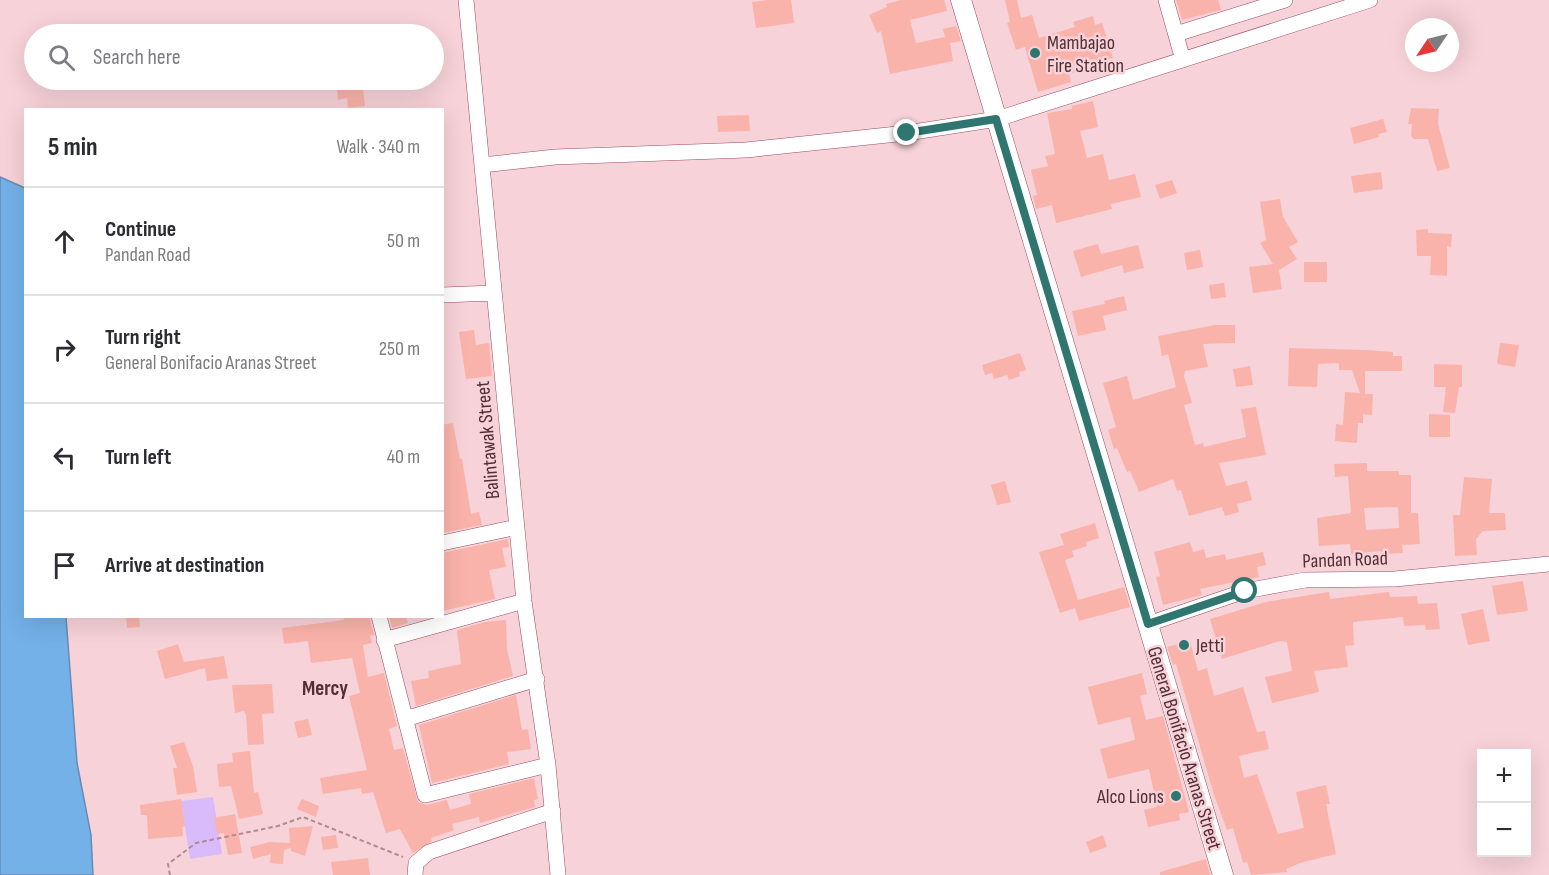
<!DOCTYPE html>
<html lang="en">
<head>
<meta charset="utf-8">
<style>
  body { margin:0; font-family:"Sofia Sans Condensed",sans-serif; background:#f2f2f3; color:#2b2b33 }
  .controls { position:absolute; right:18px; bottom:18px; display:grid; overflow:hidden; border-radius:0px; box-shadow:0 6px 24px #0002 }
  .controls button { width:54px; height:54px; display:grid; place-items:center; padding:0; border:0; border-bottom:2px solid #e1e1e2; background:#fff; color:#2b2b33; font:30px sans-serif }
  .compass { position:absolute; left:1405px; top:18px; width:54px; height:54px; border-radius:50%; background:#fff; box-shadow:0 6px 24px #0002; rotate:235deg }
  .stop { position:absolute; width:18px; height:18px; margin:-14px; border:4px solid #2e766f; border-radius:50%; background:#fff }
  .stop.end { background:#2e766f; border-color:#fff; box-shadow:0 2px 6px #0008 }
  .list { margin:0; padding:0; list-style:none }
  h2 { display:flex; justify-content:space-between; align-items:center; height:78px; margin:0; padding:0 24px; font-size:26px }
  h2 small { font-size:20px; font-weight:400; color:#7c7c81 }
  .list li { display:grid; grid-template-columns:39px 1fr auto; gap:18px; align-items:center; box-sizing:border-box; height:108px; padding:0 24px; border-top:2px solid #e1e1e2 }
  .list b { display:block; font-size:22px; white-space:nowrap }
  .list p { margin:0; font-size:20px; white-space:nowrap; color:#7c7c81 }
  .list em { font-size:20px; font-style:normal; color:#7c7c81 }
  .icon { flex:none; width:33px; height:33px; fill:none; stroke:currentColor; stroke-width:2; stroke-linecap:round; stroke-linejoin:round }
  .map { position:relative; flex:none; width:1549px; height:875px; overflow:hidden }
  .search { position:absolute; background:#fff; box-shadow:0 6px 24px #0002; left:24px; top:24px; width:420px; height:66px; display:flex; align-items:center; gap:15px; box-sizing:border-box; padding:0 21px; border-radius:33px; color:#7c7c81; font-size:22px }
  .panel { position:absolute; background:#fff; box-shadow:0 6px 24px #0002; left:24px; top:108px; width:420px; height:510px; border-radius:0px }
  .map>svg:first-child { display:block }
</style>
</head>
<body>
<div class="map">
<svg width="1549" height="875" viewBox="0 0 1549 875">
  <rect width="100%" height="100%" fill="#f7d2d8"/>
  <path fill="#d9bafa" d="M213 797 222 854 190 859 181 801Z"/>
  <path fill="#73b1e8" stroke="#698ab3" stroke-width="1.5" d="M0 177 25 188 26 616 66 617 77 763 91 835 93 875H0Z"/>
  <path fill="#fab3aa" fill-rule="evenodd" d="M767 0H791L794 23 756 28 752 2Z
    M901 0H944L947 11 910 20 916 43 945 37 943 29 956 26 961 41 950 43 953 61 890 74 881 31 877 33 869 15 887 7 886 4Z
    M1005 0H1017L1021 18 1032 15 1039 38 1075 27 1073 22 1093 16 1095 25 1102 23 1113 58 1077 69 1078 71 1069 74 1071 82 1038 92 1025 47 1016 50 1007 23 1010 22Z
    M1176 0H1218L1221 10 1182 20Z
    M336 80H362L365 106 348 108 347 98 338 100Z
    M1093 101 1098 127 1080 131 1087 158 1103 154 1109 180 1135 174 1141 197 1111 204 1112 209 1056 223 1052 205 1036 209 1033 196 1037 195 1031 170 1048 166 1045 156 1055 154 1047 113 1072 109V106Z
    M1411 108 1439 109 1438 124 1450 168 1437 171 1428 139H1414L1411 136 1412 124H1408Z
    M749 115 750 131 718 132 717 116Z
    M1383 119 1387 132 1378 134 1379 137 1354 144 1350 128Z
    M1381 172 1383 189 1354 193 1351 176Z
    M1172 180 1177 193 1160 199 1155 185Z
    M1280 199 1283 217 1298 242 1289 247 1297 259 1279 270 1282 289 1253 293 1249 267 1273 264 1260 243 1266 240 1260 202Z
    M1428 229V233L1452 234 1451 247 1447 246V276L1430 275 1431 256H1417L1416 230Z
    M1098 244 1101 254 1138 245 1144 268 1124 273 1122 265 1081 277 1073 251Z
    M1200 250 1203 267 1187 270 1184 253Z
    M1304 262H1327V282H1304Z
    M1224 283 1226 297 1211 299 1209 285Z
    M1124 296 1127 310 1103 316 1106 330 1078 336 1072 311 1105 304 1104 301Z
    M1215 325H1235V343L1203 344 1208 367 1185 371 1184 376 1192 403 1184 405 1195 445 1203 443 1204 447 1246 437 1241 409 1256 407 1266 455 1219 463 1226 486 1247 481 1252 500 1237 504 1239 512 1225 516 1222 507 1189 516 1181 490 1177 491 1173 479 1139 492 1130 471 1127 472 1117 448 1114 449 1108 430 1116 427 1103 383 1127 376 1133 400 1176 387 1168 354 1162 356 1158 336Z
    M474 330 476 345 489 343 492 376 466 379 459 332Z
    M1500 343 1519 345 1515 367 1497 364Z
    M1289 348 1367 350 1393 352V356H1402V371H1365V394H1373L1372 415 1363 414V423H1358L1357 443 1335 441 1336 424 1343 425 1345 392 1360 393 1352 370H1339V363L1318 364 1317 387 1288 386Z
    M1020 353 1026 370 1019 372 1020 376 1009 380 1007 375 994 379 992 373 985 375 982 365Z
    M1434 364 1462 365V387H1459L1455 413 1443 412 1446 387H1434Z
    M1250 366 1253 385 1236 387 1233 369Z
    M1429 414 1450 415V437H1429Z
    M453 423 460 459H462L471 514 479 512 482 525 442 533V425Z
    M1367 463V471H1399V475H1411V513H1418L1420 544 1402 545 1403 553 1382 554 1381 551 1351 554 1350 544 1319 546 1317 518 1351 513 1348 476 1335 477 1334 464ZM1398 507 1399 528 1366 530 1364 508Z
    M1464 477 1492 479 1489 513H1505L1506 530 1483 531 1476 539 1477 555 1455 556 1453 515H1460Z
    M1005 481 1011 502 997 505 991 485Z
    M1095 523 1099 538 1086 542 1087 546 1072 551 1074 557 1065 560 1078 600 1124 587 1130 607 1079 621 1075 608 1060 613 1039 552 1064 545 1060 534Z
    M508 539 509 547 502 548 506 567 489 570 495 599 442 611V553Z
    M1190 542 1193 552 1204 549 1206 558 1225 554 1226 560 1263 552 1266 565 1257 567 1259 577 1200 589 1202 595 1163 605 1156 577 1160 576 1154 552Z
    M1523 581 1528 611 1497 615 1492 586Z
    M1329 592 1330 599 1389 592 1390 597 1417 596 1418 604 1437 603 1440 629 1426 630 1425 625 1404 626 1403 617 1353 622 1354 645 1345 646 1348 667 1314 671 1319 692 1272 703 1265 677 1292 671 1287 642 1280 641 1222 659 1210 619 1266 602Z
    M1483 609 1490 641 1468 645 1461 614Z
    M126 616H139L140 627 127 628Z
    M343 616H369L374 635 370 636 372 643 363 645 368 677 384 673 397 726 389 729 394 750 403 748 418 802 427 805 447 800 450 810 471 804 469 794 534 778 538 799 534 800 535 807 480 823 479 817 452 824 454 830 431 838 432 841 413 853 400 829 386 833 373 792 362 794 361 788 323 794 320 778 367 770 349 696 360 693 352 658 311 663 308 641 284 644 282 628 344 620Z
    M389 616H406L408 623 392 628Z
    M506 620 507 649 513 676 416 706 411 681 429 678 428 671 461 664 457 630 485 622Z
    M1190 641 1198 671 1207 668 1214 696 1243 687 1257 732 1265 731 1269 749 1239 756 1244 778 1257 774 1278 834 1304 828 1296 792 1326 785 1330 804H1326L1336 854 1300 863 1286 869 1287 872 1251 875 1247 862 1243 863 1233 828 1227 830 1214 795 1176 664 1173 665 1167 647Z
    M178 644 184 662 224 656 228 678 207 681 205 668 165 679 157 651Z
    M1142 673 1147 694 1140 696 1146 720 1163 716 1189 812 1179 814 1180 820 1148 827 1144 810 1157 807 1149 769 1108 779 1100 749 1135 740 1130 717 1098 725 1088 687Z
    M272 684 274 713 262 714 264 744 248 745 246 715 244 711 235 713 232 685Z
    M516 695 522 730 528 729 531 749 507 752 509 764 432 783 419 725Z
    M308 719 312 735 298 738 294 722Z
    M184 742 193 766 197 792 177 795 173 768H177L170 746Z
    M250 751 254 793 258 792 263 814 239 819 231 786 219 787 217 764 233 762 232 753Z
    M181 799 185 826 182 827 183 836 148 839 147 815H141L140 805Z
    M302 799 319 806 316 817 297 809Z
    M235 814 242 853 228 855 224 833 217 834 214 818Z
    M313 826 305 856 291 851V848L284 850 283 864 270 863 271 854 253 859 250 847 269 842 290 843 289 828Z
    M336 835 338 848 323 850 321 837Z
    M1103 835 1107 847 1090 853 1086 842Z
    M368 858 370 875H333L331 862Z
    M1206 859 1210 875H1160V872Z"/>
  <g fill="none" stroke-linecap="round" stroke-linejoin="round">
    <g stroke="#9a4c5f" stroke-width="16">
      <path id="minor" d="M466 0 524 601 548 765 558 875
        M1166 0 1183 60
        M1176 34 1285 0
        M482 165 555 157 746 150 907 133 997 119 1370 0
        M442 295 494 293
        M442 543 517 527
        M379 616 425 795 548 765
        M1148 624 1245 591 1305 580 1395 579 1549 564
        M384 640 524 601
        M405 719 537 679
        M415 875 416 863 429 852 553 811"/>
    </g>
    <g stroke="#9a4c5f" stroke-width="21">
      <path id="major" d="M961 0 1223 875"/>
    </g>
    <path stroke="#af8a91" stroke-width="2" stroke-dasharray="4.5 3" stroke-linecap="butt" d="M170 875 168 864 196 843 278 826 303 817 403 857"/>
    <use href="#minor" stroke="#fff" stroke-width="15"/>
    <use href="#major" stroke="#fff" stroke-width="20"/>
  </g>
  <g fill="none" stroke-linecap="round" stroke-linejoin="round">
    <path stroke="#2e766f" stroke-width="8" d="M907 133 996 119 1148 624 1245 591"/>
  </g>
  <g fill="#2e766f" stroke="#f7d2d8" stroke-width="2">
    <circle cx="1035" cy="53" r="6"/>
    <circle cx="1184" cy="645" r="6"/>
    <circle cx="1176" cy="796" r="6"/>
  </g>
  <g text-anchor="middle" stroke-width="5" stroke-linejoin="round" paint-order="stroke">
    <g font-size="20" fill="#522e36" stroke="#f7d2d8" text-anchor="start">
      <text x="1047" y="49">Mambajao<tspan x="1047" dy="23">Fire Station</tspan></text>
      <text x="1196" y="652">Jetti</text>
      <text x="1164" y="803" text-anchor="end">Alco Lions</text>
    </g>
    <g font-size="20" fill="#522e36" stroke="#f7d2d8">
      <text transform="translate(487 440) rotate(-95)" y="7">Balintawak Street</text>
      <text transform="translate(1345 559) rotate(-2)" y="7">Pandan Road</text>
      <text transform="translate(1185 748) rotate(73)" y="7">General Bonifacio Aranas Street</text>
    </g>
    <g font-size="21" font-weight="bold" fill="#522e36" stroke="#f7d2d8">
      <text x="325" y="695">Mercy</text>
    </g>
  </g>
</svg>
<div class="controls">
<button>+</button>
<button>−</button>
</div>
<svg class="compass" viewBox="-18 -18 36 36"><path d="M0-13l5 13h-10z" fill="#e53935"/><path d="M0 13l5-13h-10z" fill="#7c7c81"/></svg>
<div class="stop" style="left:1245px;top:591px"></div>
<div class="stop end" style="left:907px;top:133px"></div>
<div class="search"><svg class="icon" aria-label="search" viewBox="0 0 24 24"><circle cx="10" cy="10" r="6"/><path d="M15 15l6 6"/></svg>Search here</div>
<section class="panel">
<h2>5 min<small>Walk · 340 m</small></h2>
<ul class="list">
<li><svg class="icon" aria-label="ahead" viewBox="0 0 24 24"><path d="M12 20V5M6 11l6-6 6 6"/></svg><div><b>Continue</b><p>Pandan Road</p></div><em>50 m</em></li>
<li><svg class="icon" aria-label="right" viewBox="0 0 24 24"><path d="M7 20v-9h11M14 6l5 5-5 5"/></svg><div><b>Turn right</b><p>General Bonifacio Aranas Street</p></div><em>250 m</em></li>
<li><svg class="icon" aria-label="left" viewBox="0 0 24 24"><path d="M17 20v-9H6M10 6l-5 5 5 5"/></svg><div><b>Turn left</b></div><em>40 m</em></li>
<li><svg class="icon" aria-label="arrive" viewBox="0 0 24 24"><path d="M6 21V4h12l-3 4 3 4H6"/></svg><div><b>Arrive at destination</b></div></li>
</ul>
</section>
</div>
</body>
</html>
